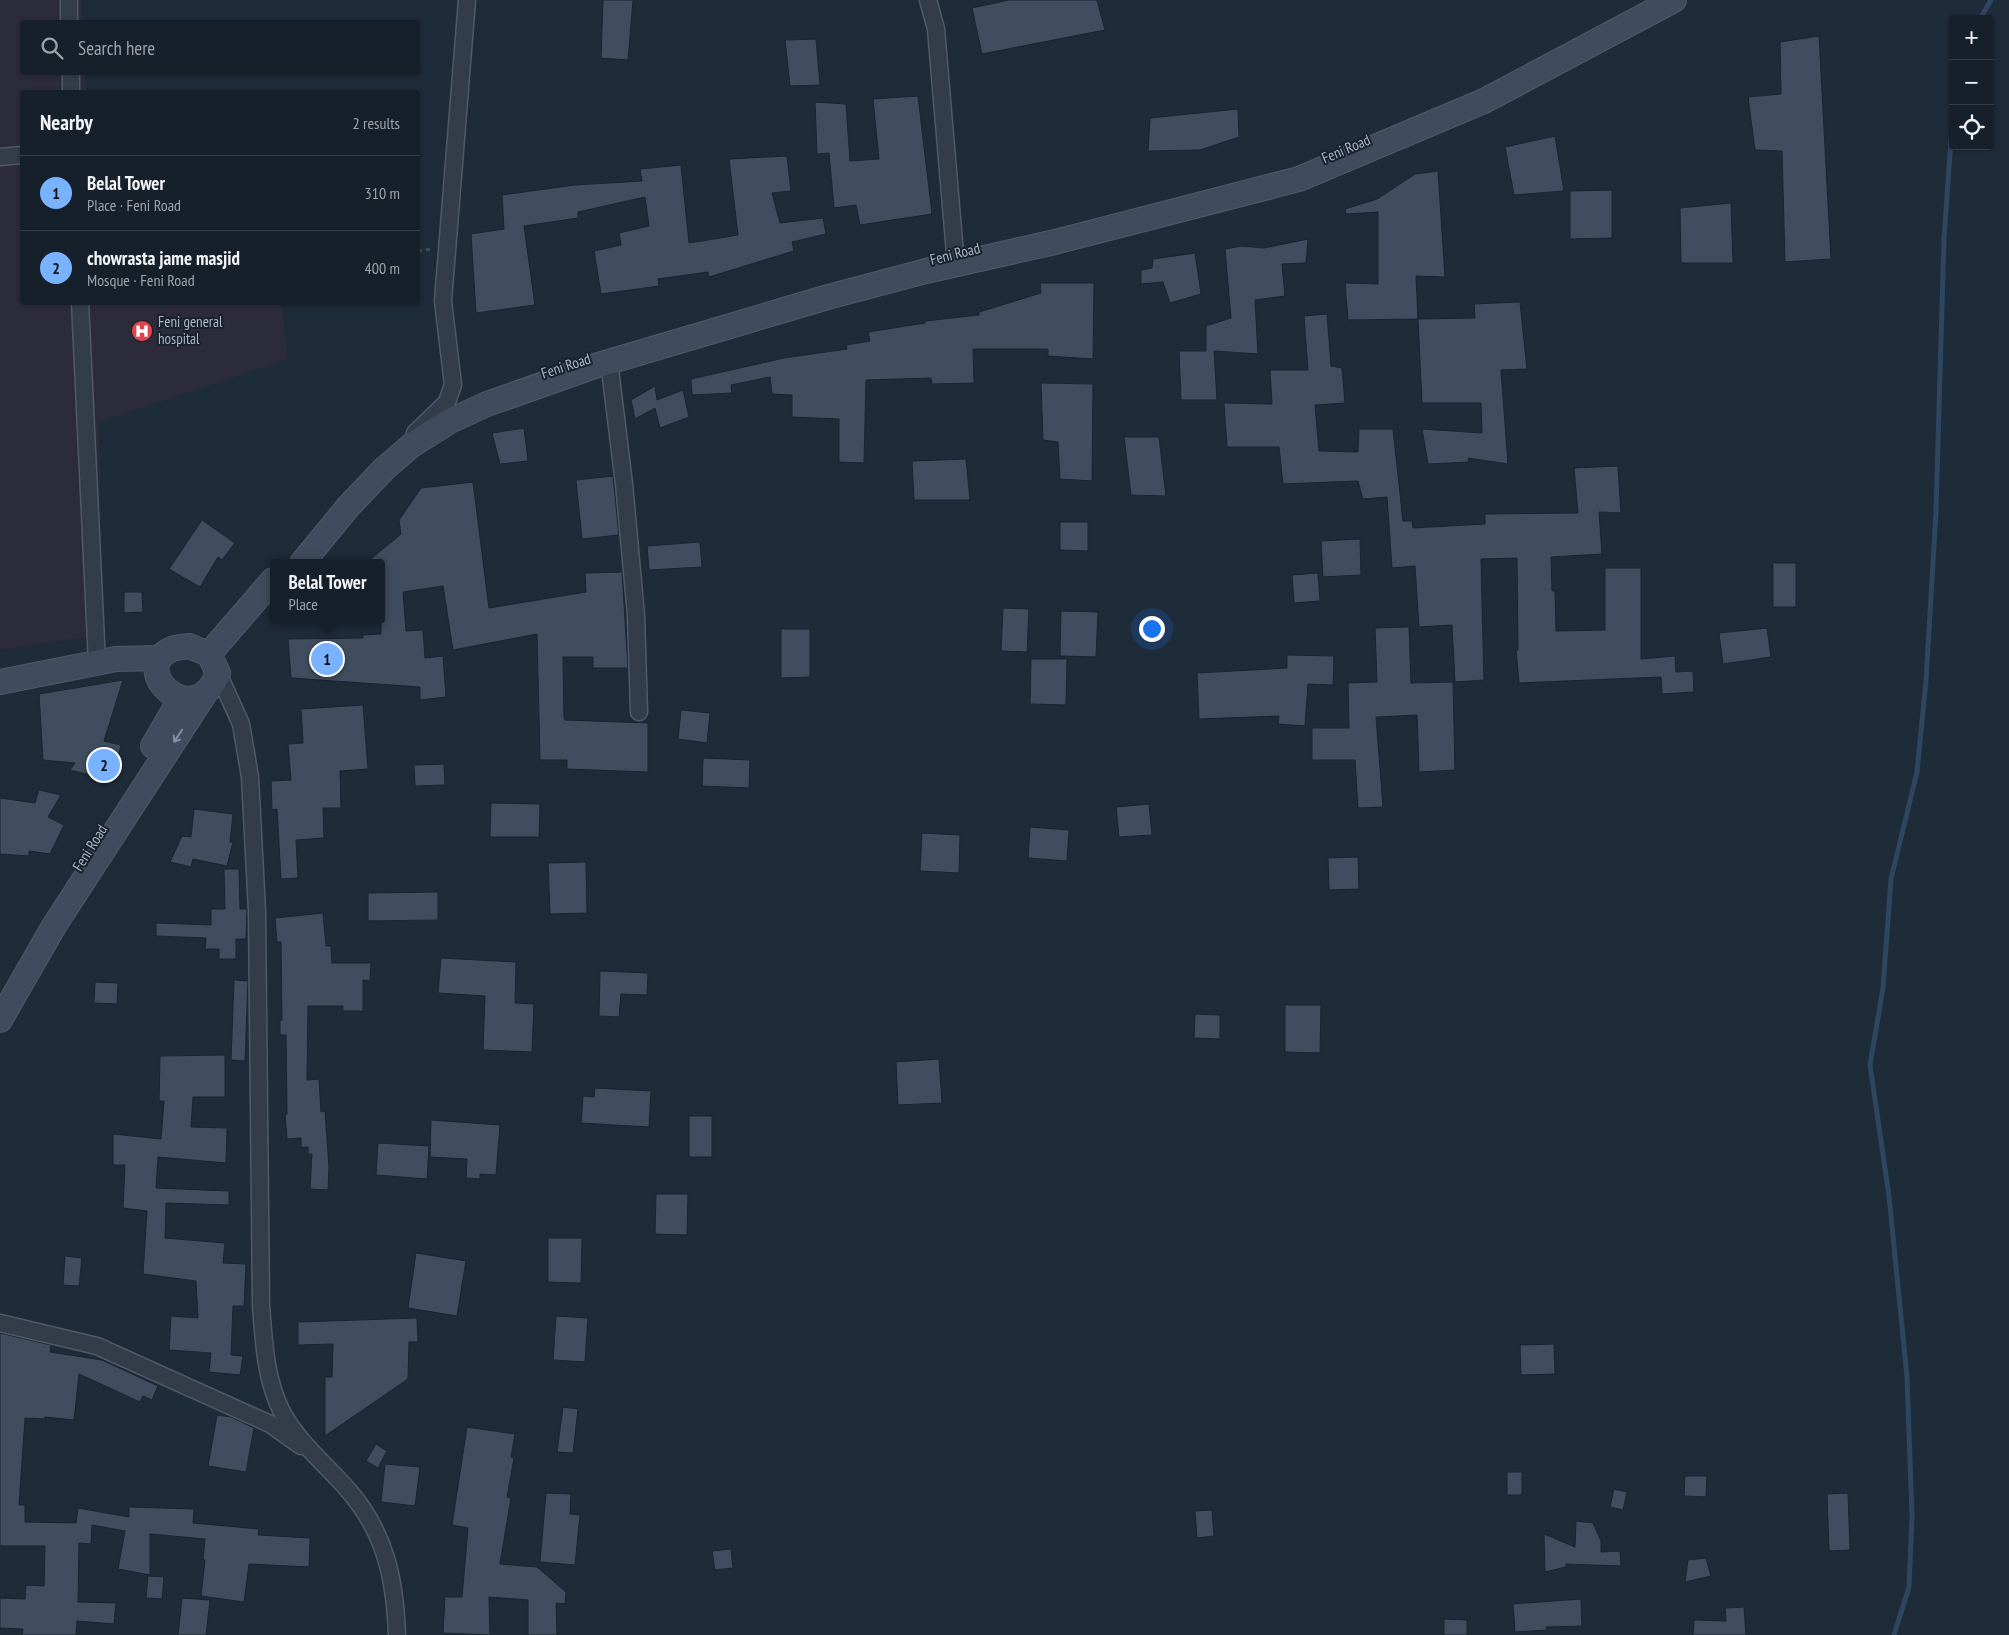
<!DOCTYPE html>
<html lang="en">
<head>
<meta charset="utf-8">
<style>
  body { margin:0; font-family:"PT Sans Narrow",sans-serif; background:#1f2833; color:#f1f3f6 }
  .controls { position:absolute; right:15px; top:15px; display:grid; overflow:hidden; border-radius:5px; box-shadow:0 1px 4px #0004 }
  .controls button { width:45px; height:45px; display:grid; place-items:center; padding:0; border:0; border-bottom:1px solid #353e47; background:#16202b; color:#f1f3f6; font:25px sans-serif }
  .you { position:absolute; left:1151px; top:628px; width:18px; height:18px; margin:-12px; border:4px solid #fff; border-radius:50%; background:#1a73e8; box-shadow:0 0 0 8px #1a73e833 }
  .badge { display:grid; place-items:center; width:32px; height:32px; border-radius:50%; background:#79b2ff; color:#111; font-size:16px; font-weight:700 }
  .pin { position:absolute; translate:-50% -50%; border:2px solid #fff; box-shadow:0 1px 5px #0006 }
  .popup { position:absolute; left:270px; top:559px; width:115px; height:65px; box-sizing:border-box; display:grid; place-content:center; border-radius:5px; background:#16202b; filter:drop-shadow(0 1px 4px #0005); font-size:16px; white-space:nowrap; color:#9ea3a9 }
  .popup b { font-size:19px; color:#f1f3f6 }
  .popup::after { content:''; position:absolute; left:50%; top:100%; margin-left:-10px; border:10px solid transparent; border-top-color:#16202b }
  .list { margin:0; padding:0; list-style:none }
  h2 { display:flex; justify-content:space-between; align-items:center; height:65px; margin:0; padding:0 20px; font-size:21px }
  h2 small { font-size:16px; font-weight:400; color:#9ea3a9 }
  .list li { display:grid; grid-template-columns:32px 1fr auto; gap:15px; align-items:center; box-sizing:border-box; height:75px; padding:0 20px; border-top:1px solid #353e47 }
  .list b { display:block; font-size:19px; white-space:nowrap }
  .list p { margin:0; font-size:16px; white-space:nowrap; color:#9ea3a9 }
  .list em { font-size:16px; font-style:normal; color:#9ea3a9 }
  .icon { flex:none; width:28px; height:28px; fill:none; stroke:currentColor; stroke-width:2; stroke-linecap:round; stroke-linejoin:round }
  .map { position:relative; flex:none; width:2009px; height:1635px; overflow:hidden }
  .search { position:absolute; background:#16202b; box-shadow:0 1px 4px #0004; left:20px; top:20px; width:400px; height:55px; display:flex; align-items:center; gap:12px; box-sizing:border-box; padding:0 18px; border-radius:5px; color:#9ea3a9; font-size:19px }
  .panel { position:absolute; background:#16202b; box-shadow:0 1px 4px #0004; left:20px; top:90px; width:400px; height:215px; border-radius:5px }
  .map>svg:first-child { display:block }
</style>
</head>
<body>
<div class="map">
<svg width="2009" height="1635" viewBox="0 0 2009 1635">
  <rect width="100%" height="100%" fill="#1e2b39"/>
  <path fill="#2c2b3a" d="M0 0H81L82 22H22V72L85 73 86 92H22V302L282 303 288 359 99 422 102 587 105 634 0 650Z"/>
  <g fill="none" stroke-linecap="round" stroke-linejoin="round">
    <path stroke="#2f4660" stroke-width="5" d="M1980 19 1991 0
      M1894 1635 1909 1587 1912 1516 1907 1377 1889 1196 1870 1065 1883 988 1891 879 1917 772 1926 681 1936 512 1944 238 1953 112"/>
  </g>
  <path fill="#3f4d5e" stroke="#1a2430" d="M603 0H633L628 60 601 58Z
    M1009 0H1097L1105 30 982 54 972 8Z
    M1819 36 1831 259 1785 262 1782 151 1755 150 1748 97 1781 94 1780 42Z
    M816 39 820 85 790 86 785 40Z
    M918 96 932 214 860 225 856 205 834 208 829 153 817 154 815 102 846 104 850 161 879 159 873 99Z
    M1238 109 1239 137 1200 150 1148 151 1150 118Z
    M1555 136 1564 191 1514 195 1505 147Z
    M787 156 791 191 772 193 780 223 823 218 826 234 792 242 794 251 709 277 708 272 658 279 659 286 601 294 594 251 621 245 619 233 649 226 645 197 578 212V218L524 226 535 305 476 313 471 234 504 229 502 195 575 185 642 181 640 169 681 165 689 243 738 235 729 159Z
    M1438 171 1445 277 1416 276 1418 319 1348 320 1345 283 1378 284V212L1346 214 1345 209 1377 199 1415 174Z
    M1612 190V238L1570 239V191Z
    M1731 203 1733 263H1681L1680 208Z
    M1308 239 1306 263 1282 264 1285 296 1255 300 1258 354 1214 351 1217 400H1181L1179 351H1206V326L1231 318 1225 249 1242 246 1264 248Z
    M1195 253 1201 294 1170 303 1163 282 1141 284V270L1152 268 1153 259Z
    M1040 283H1094L1093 359 1048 356V349H973L974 383 932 384 931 378 866 380 864 463 839 462V419L792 417V395L772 394 770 377 731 385 732 393 692 395 691 379 784 358 847 349 846 345 870 341 868 332 925 323V321L979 315V312L1041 293Z
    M1520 302 1527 369 1501 370 1508 464 1468 458 1469 462 1428 464 1422 429 1482 433 1481 403H1422L1418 319 1475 318 1474 304Z
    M1327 314 1331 366 1342 368 1345 403 1315 405 1319 451 1358 452 1359 429H1393L1403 521H1412L1413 528 1485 524V514L1578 513 1574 468 1618 466 1621 513 1599 512 1602 554 1551 557 1552 591H1555L1556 631 1605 630V568H1641V659L1675 656 1676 672 1693 671 1694 692 1662 694 1661 677 1519 683 1516 650H1518L1517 558 1481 559 1484 680 1455 682 1452 625 1419 627 1415 566 1392 568 1387 497 1363 499 1358 481 1283 484 1279 447H1227L1224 403 1272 404 1270 370H1308L1304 316Z
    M1041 383 1093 384 1092 481 1060 479 1058 442 1043 440Z
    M655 386 657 400 683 390 689 417 660 428 655 408 635 419 631 400Z
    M524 428 528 461 500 464 492 433Z
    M1124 437H1159L1166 496 1131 495Z
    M966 459 970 500H914L912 461Z
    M613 476 619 535 582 539 576 480Z
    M473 482 489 608 586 592 585 573 622 572 628 668H593V657H563L564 718 565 720 648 723V772L567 769V760H540L537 634 453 650 443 586 403 592 406 631 423 630 425 658 443 656 446 697 420 700V687L291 678 288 639 363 638V635L381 634V563H366L401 534 399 520 421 488Z
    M202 520 235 543 222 560 218 557 200 587 169 569Z
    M1060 522H1088V551L1060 550Z
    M1360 539 1361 575 1323 577 1321 541Z
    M700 542 702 567 649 570 647 546Z
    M1773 563H1796V607H1773Z
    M1318 573 1320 601 1294 603 1292 575Z
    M124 592H142L143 612 124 613Z
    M1003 608 1029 609 1027 652 1001 651Z
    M1061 611 1098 612 1096 657 1060 656Z
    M1409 627 1411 683 1453 682 1455 770 1419 772 1417 715 1376 717 1383 807 1358 808 1355 760H1312V728H1349L1348 683 1377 682 1375 628Z
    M1767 628 1771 657 1723 664 1719 633Z
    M781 629H810V677L781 678Z
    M1287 655 1334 656 1333 685 1308 684 1305 726 1278 724 1279 716 1199 719 1197 673 1287 668Z
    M1031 659H1067L1066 705 1030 704Z
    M123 680 104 741 121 745 113 781 70 770 75 763 43 760 39 694Z
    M363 705 368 769 340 771 341 808H323L324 838 296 840 298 878 281 879 277 809 272 810 271 781 291 780 288 744 303 743 301 709Z
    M681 710 710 713 707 743 678 739Z
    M703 758 750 760 749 788 702 786Z
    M444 764 445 785 415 786 414 765Z
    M39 790 61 795 48 817 64 825 50 854 29 851V856L0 854V798L35 803Z
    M491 803 540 804 539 837H490Z
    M1149 804 1152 835 1119 837 1116 807Z
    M194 809 233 814 230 842H233L227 866 193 859 191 867 170 862 182 836 191 837Z
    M1030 827 1069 830 1067 861 1028 858Z
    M922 833 960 835 959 873 920 871Z
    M1358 857 1359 889 1329 890 1328 858Z
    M586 862 587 913 550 914 548 863Z
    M224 869H239L240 909H247L246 939H236V959H219V949H205L206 938 156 936V923L211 925V909H225Z
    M438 892V920L368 921V893Z
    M323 913 326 946H331L332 963H371L370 981 363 980V1011H343V1006H308L307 1080 319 1079 321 1112 325 1111 329 1167 328 1190 310 1189 312 1154H308V1147H301V1138L287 1139 285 1114H287L286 1035H280V1020H282L281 942H277L275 918Z
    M441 958 516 962 515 1003 534 1004 532 1052 483 1050 485 996 438 993Z
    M600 971 648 973 647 995 621 994 619 1017 599 1016Z
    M234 980 248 981 245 1061 231 1060Z
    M95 982 118 983 117 1004 94 1003Z
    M1285 1005H1321L1320 1053 1285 1052Z
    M1195 1014 1220 1015V1039L1194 1038Z
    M225 1055V1097H193L191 1127 227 1128 226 1163 158 1157 156 1188 229 1191V1205L166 1203 165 1238 225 1243 223 1263 246 1264 244 1306H233L231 1355 243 1356 240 1375 209 1372 211 1353 169 1350 171 1316 198 1318 196 1281 143 1274 147 1211 123 1208 125 1165H113V1134L161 1139 164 1101H159L160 1056Z
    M939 1059 942 1103 898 1105 896 1062Z
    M595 1088 651 1091 649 1127 581 1123 583 1096 594 1097Z
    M689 1116H712V1157H689Z
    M431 1120 500 1125 496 1175 480 1174V1179L466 1178 467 1159 430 1157Z
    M378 1143 429 1146 427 1179 376 1175Z
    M656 1194H688L687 1235 655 1234Z
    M548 1238H582L581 1283 548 1282Z
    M416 1253 466 1261 457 1316 408 1308Z
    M65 1256 82 1258 79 1286 63 1285Z
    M556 1316 588 1318 585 1362 553 1360Z
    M417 1318 418 1342H409L408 1379 325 1436V1377H332L333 1344 298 1345V1322Z
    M0 1333 51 1345 50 1352 102 1360 158 1386 152 1400 143 1396 140 1402 79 1374 74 1420 45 1417V1419L25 1418 19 1505H25V1522L76 1523 78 1508 129 1517V1507L194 1509 193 1523 259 1529 258 1535 310 1538 309 1567 249 1564 244 1602 201 1596 205 1560H203L205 1539 150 1534V1575L118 1569 125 1531 92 1525 91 1544 79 1543 78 1602 116 1603 114 1624 77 1621 76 1635H22L23 1629 0 1628V1598L25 1599 26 1585 44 1586 45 1546H0Z
    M1554 1344 1555 1374 1521 1375 1520 1345Z
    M563 1407 578 1409 573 1453 557 1452Z
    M217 1415 231 1417 254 1428 246 1472 208 1466Z
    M467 1427 515 1434 511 1457 514 1458 507 1497 511 1498 500 1564 537 1567 566 1592 565 1604 556 1603 557 1635H528V1600L489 1597 490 1635 443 1633 445 1597H462L468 1528 452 1525Z
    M376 1444 387 1451 378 1468 366 1461Z
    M385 1464 420 1467 415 1506 381 1502Z
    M1507 1472H1522V1495H1507Z
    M1685 1476H1707L1706 1497 1684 1496Z
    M1614 1489 1627 1492 1623 1510 1610 1507Z
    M546 1493 571 1494 570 1514 580 1515 575 1565 540 1562Z
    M1848 1493 1850 1550 1829 1551 1827 1494Z
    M1212 1510 1214 1536 1197 1538 1195 1511Z
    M1576 1521 1593 1523 1601 1541V1552L1620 1551 1621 1566 1566 1564V1567L1545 1572 1544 1534 1575 1547Z
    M731 1549 733 1568 715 1570 712 1551Z
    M1706 1558 1711 1576 1685 1582 1688 1560Z
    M148 1576 164 1577 162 1599 146 1598Z
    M182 1598 210 1600 206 1635H178Z
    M1581 1599 1582 1626 1546 1627 1547 1630 1515 1632 1513 1604Z
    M1744 1607 1746 1635H1693L1694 1620 1726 1621 1725 1608Z
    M1444 1619 1467 1620V1635H1444Z"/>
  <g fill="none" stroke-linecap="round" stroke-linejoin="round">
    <g stroke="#505a67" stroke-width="19">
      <path id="minor" d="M69 0V22
        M928 0 936 29 955 254
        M71 72V92
        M0 157 22 155
        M80 302 97 663
        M609 361 624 484 636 615 639 712
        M415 433 447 402 453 385 443 301 467 0
        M218 673 241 724 250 777 257 911 261 1306C264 1341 265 1377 281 1410 297 1442 326 1464 349 1491 386 1534 395 1580 397 1635
        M0 1323 97 1346 270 1424 301 1446"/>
    </g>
    <g stroke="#505a67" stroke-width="26">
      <path id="secondary" d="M302 563 348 507 384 469 412 445 450 421 487 404 595 366 828 297 926 271 1055 242 1299 179 1484 101 1674 0
        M189 646 209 654 218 673C195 734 128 670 170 650 176 647 184 647 189 646Z
        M209 654 273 580
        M0 682 116 659 160 658
        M153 746 181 698
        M0 1020 54 926 204 695"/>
    </g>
    <path stroke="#3b5455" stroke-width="3" stroke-dasharray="4 4" stroke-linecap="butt" d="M418 251 431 249"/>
    <use href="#minor" stroke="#323d49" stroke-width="16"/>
    <use href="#secondary" stroke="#404c5d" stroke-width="24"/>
  </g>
  <defs><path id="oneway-shaft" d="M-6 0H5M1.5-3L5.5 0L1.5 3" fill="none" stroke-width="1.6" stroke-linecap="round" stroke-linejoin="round" transform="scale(1.25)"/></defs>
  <use stroke="#8692a1" href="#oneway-shaft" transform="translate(178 736) rotate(123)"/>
  <defs>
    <g id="hospital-disc" transform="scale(1.125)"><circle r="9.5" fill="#e0444e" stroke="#18222e"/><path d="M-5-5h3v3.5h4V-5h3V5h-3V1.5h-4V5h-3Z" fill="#fff"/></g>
  </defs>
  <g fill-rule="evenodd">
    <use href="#hospital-disc" x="142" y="331"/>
  </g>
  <g text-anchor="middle" stroke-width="4" stroke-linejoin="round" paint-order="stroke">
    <g font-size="15" fill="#acb7c6" stroke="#18222e">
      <text transform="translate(1346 149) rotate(-23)" y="5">Feni Road</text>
      <text transform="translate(955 254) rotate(-14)" y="5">Feni Road</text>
      <text transform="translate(566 366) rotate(-18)" y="5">Feni Road</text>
      <text transform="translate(90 848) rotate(-58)" y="5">Feni Road</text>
    </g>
    <g font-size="15" fill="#acb7c6" stroke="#18222e" text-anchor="start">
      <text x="158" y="327">Feni general<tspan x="158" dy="17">hospital</tspan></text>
    </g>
  </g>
</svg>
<div class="controls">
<button>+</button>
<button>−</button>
<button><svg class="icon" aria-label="locate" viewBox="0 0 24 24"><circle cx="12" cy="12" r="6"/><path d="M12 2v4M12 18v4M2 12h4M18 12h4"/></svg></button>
</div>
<div class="you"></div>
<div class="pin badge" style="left:327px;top:659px">1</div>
<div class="popup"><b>Belal Tower</b>Place</div>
<div class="pin badge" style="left:104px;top:765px">2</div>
<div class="search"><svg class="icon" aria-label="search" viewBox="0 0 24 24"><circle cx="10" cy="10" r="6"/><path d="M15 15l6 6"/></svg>Search here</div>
<section class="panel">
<h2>Nearby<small>2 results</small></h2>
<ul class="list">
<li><span class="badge">1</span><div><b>Belal Tower</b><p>Place · Feni Road</p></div><em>310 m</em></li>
<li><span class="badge">2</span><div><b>chowrasta jame masjid</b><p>Mosque · Feni Road</p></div><em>400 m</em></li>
</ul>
</section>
</div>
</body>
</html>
